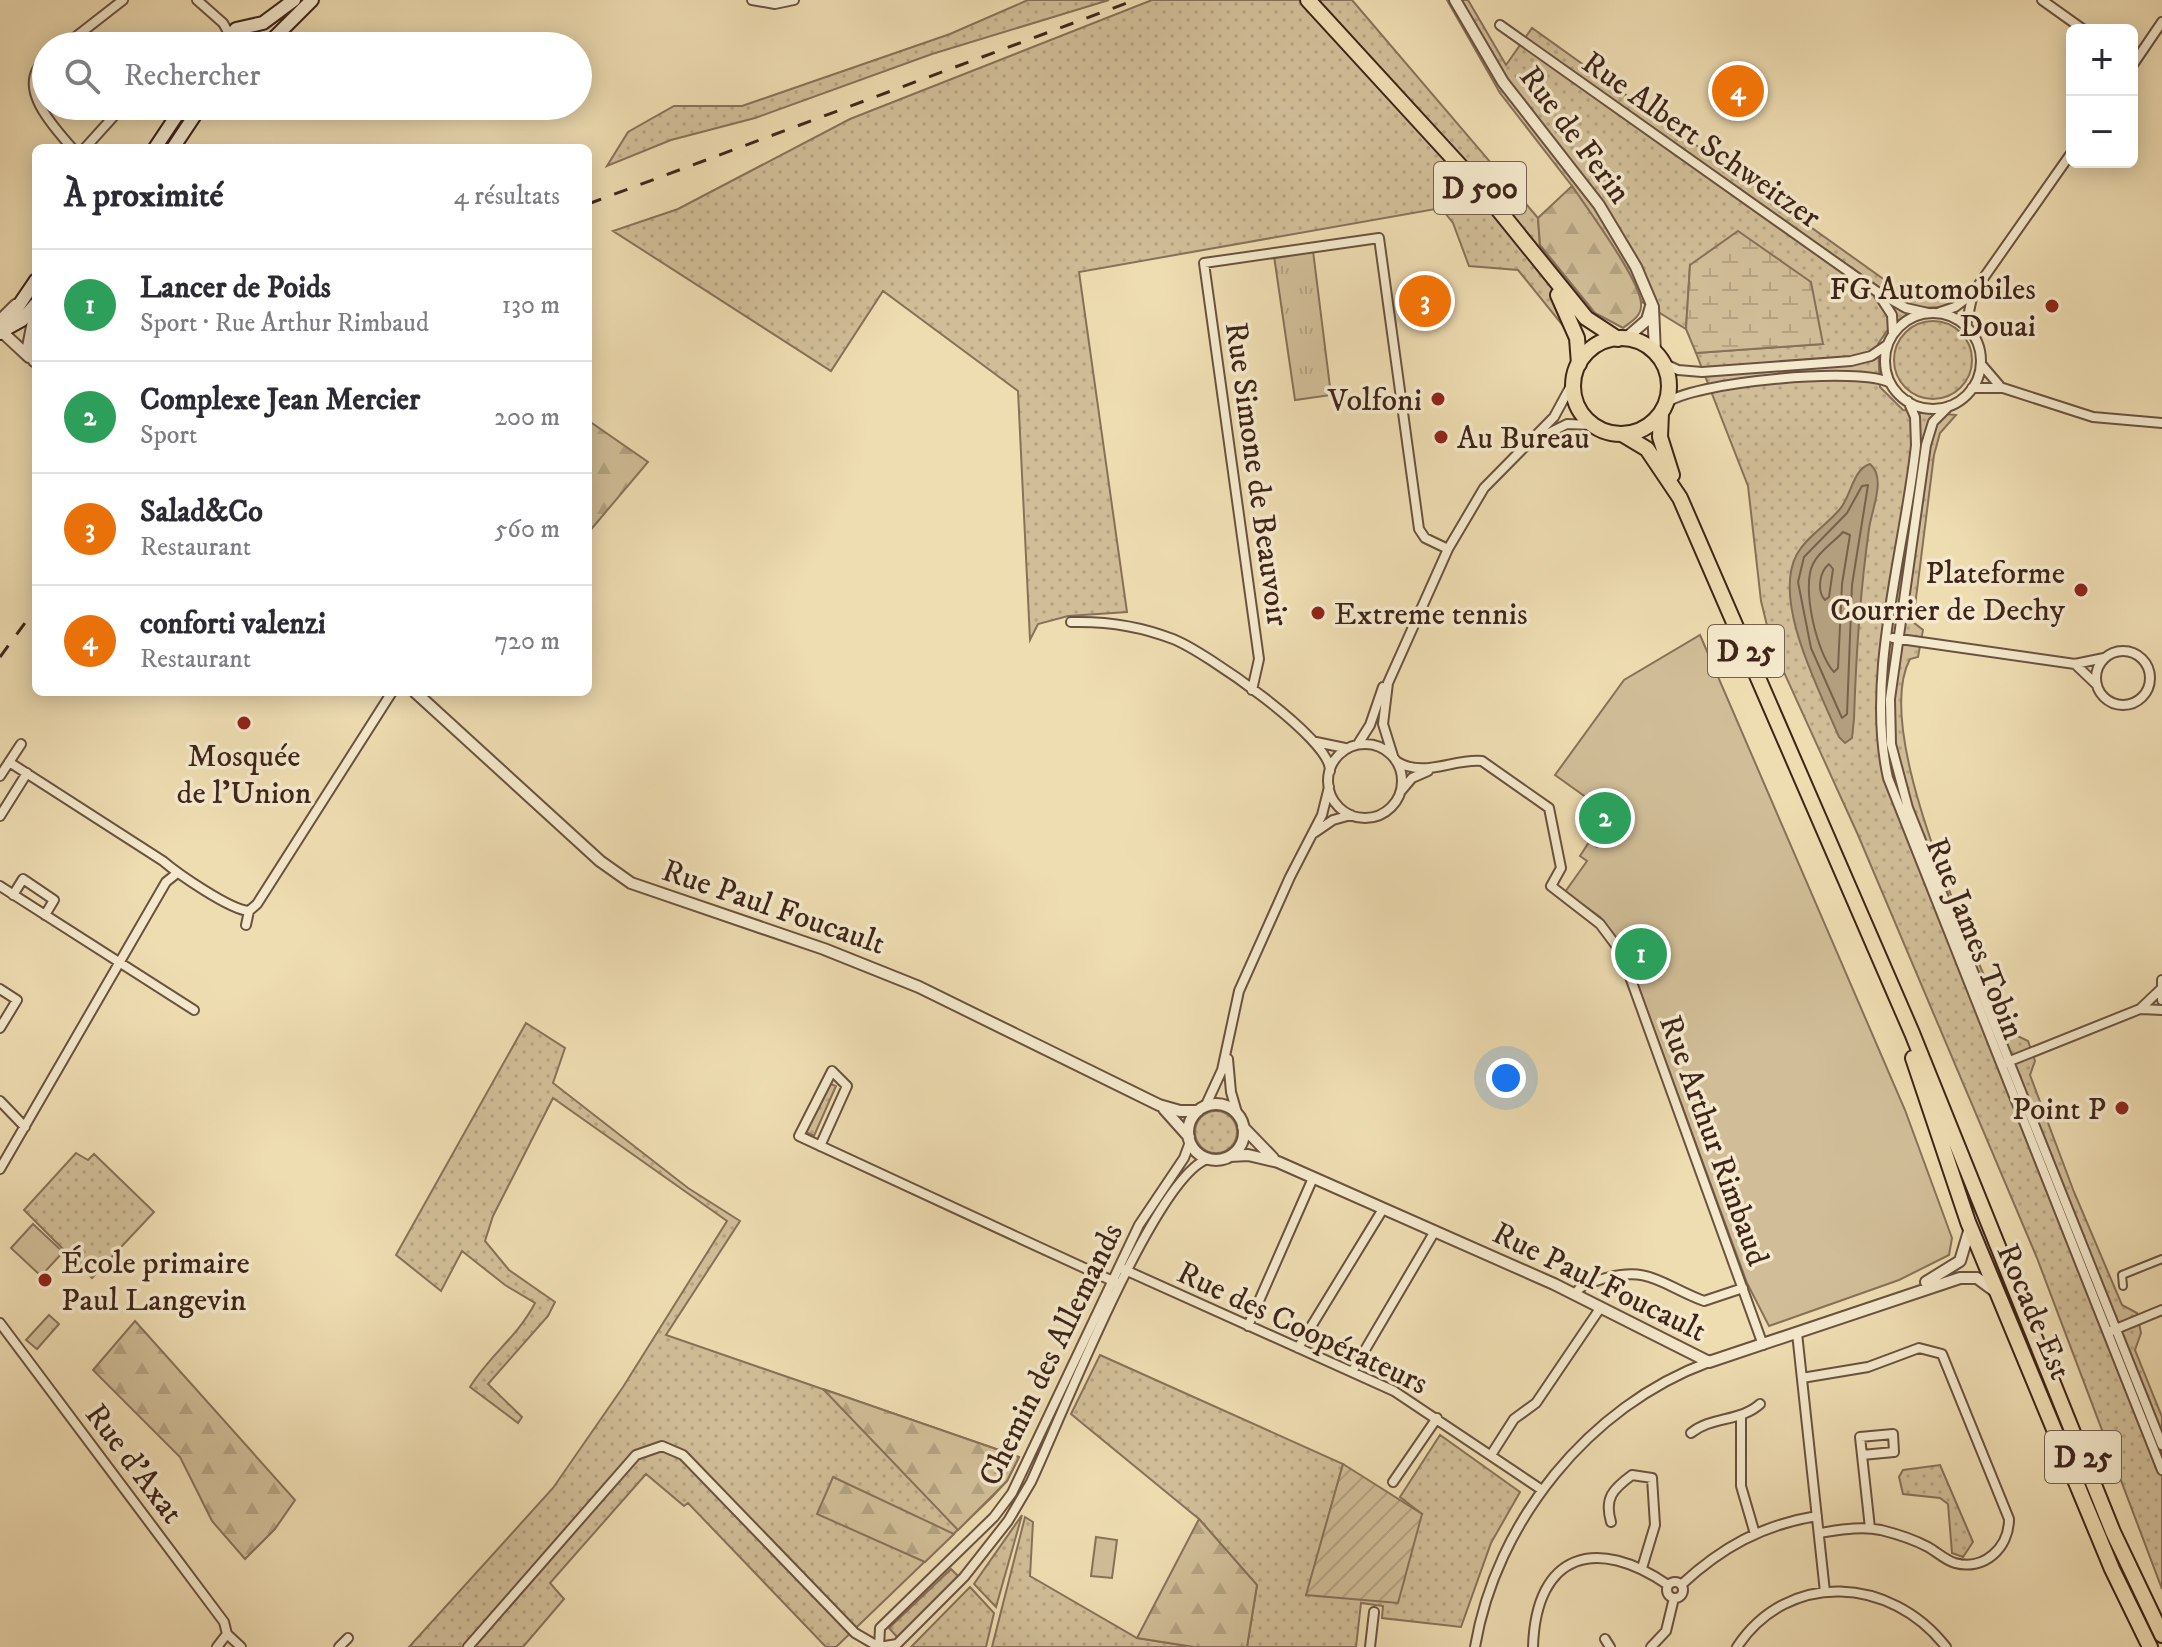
<!DOCTYPE html>
<html lang="fr">
<head>
<meta charset="utf-8">
<style>
  body { margin:0; font-family:"IM FELL DW Pica",serif; background:#f2f2f3; color:#2b2b33 }
  .controls { position:absolute; right:24px; top:24px; display:grid; overflow:hidden; border-radius:12px; box-shadow:0 4px 20px #0003 }
  .controls button { width:72px; height:72px; display:grid; place-items:center; padding:0; border:0; border-bottom:2px solid #e1e1e2; background:#fff; color:#2b2b33; font:40px sans-serif }
  .you { position:absolute; left:1506px; top:1078px; width:28px; height:28px; margin:-20px; border:6px solid #fff; border-radius:50%; background:#1a73e8; box-shadow:0 0 0 12px #1a73e833 }
  .badge { display:grid; place-items:center; width:52px; height:52px; border-radius:50%; background:#b45309; color:#fff; font-size:26px; font-weight:700 }
  .pin { position:absolute; translate:-50% -50%; border:4px solid #fff; box-shadow:0 2px 8px #0006 }
  .list { margin:0; padding:0; list-style:none }
  h2 { display:flex; justify-content:space-between; align-items:center; height:104px; margin:0; padding:0 32px; font-size:34px }
  h2 small { font-size:26px; font-weight:400; color:#7c7c81 }
  .list li { display:grid; grid-template-columns:52px 1fr auto; gap:24px; align-items:center; box-sizing:border-box; height:112px; padding:0 32px; border-top:2px solid #e1e1e2 }
  .list b { display:block; font-size:30px; white-space:nowrap }
  .list p { margin:0; font-size:26px; white-space:nowrap; color:#7c7c81 }
  .list em { font-size:26px; font-style:normal; color:#7c7c81 }
  .icon { flex:none; width:44px; height:44px; fill:none; stroke:currentColor; stroke-width:2; stroke-linecap:round; stroke-linejoin:round }
  .map { position:relative; flex:none; width:2162px; height:1647px; overflow:hidden }
  .search { position:absolute; background:#fff; box-shadow:0 4px 20px #0003; left:32px; top:32px; width:560px; height:88px; display:flex; align-items:center; gap:20px; box-sizing:border-box; padding:0 28px; border-radius:44px; color:#7c7c81; font-size:30px }
  .panel { position:absolute; background:#fff; box-shadow:0 4px 20px #0003; left:32px; top:144px; width:560px; height:552px; border-radius:12px }
  .map>svg:first-child { display:block }
</style>
</head>
<body>
<div class="map">
<svg width="2162" height="1647" viewBox="0 0 2162 1647">
  <defs>
    <pattern id="grass-dots" width="8" height="8" patternUnits="userSpaceOnUse" patternTransform="scale(2)"><rect width="8" height="8" fill="#d1be98"/><path d="M2 2h.1M6 6h.1" fill="none" stroke="#b4a382" stroke-width="1.8" stroke-linecap="round"/></pattern>
    <pattern id="forest-firs" width="22" height="20" patternUnits="userSpaceOnUse" patternTransform="scale(2)"><rect width="22" height="20" fill="#d1be98"/><path d="M5 1l3.5 6h-7zM16 11l3.5 6h-7z" fill="#b4a382"/></pattern>
    <pattern id="wetland-marsh" width="20" height="14" patternUnits="userSpaceOnUse" patternTransform="scale(2)"><rect width="20" height="14" fill="#d1be98"/><path d="M1 5h8M5 5V1M11 12h8M15 12V8" fill="none" stroke="#b4a382"/></pattern>
    <pattern id="park-tufts" width="24" height="20" patternUnits="userSpaceOnUse" patternTransform="scale(2)"><rect width="24" height="20" fill="#d1be98"/><path d="M3 7l-1-3M5 7V3M7 7l1-3M15 17l-1-3M17 17v-4M19 17l1-3" fill="none" stroke="#b4a382"/></pattern>
    <pattern id="garden-furrows" width="10" height="10" patternUnits="userSpaceOnUse" patternTransform="scale(2)"><rect width="10" height="10" fill="#d1be98"/><path d="M-1 1l2-2M0 10L10 0M9 11l2-2" fill="none" stroke="#b4a382"/></pattern>
  </defs>
  <rect width="100%" height="100%" fill="#efddb2"/>
  <filter id="stains"><feTurbulence type="fractalNoise" baseFrequency=".0025" numOctaves="4"/><feColorMatrix values="0 0 0 0 .2 0 0 0 0 .09 0 0 0 0 .02 0 0 0 .5 -.17"/></filter>
  <radialGradient id="worn" r=".72"><stop offset=".6" stop-color="#630" stop-opacity="0"/><stop offset="1" stop-color="#630" stop-opacity=".3"/></radialGradient>
  <path fill="url(#grass-dots)" stroke="#887159" stroke-width="2" d="M1028 0H1109L932 54 755 118 671 140 607 166 628 132 674 106H742L950 34Z
    M1152 0H1352L1538 218 1540 245 1595 313 1564 327 1518 270 1469 266 1453 223 1441 208 1079 272 1127 612 1068 616 1038 624 1030 640 1018 391 883 291 831 371 613 231 678 209 850 119Z
    M1447 0H1468L1506 65 1532 28 1896 288 1911 295 1956 299 1946 307 1915 308 1889 328 1878 344 1880 387 1903 410 1956 415 1940 433 1934 455 1913 622 1923 630 1918 657 1910 659C1870 734 1976 951 2007 1031L2028 1041 2035 1061 2030 1075 2074 1192 2122 1305 2137 1313 2141 1333 2135 1350 2162 1417V1589L2037 1258 1858 835 1772 646 1761 601 1748 486 1696 353 1822 344 1690 265 1686 329 1642 302 1616 253 1572 186 1500 93Z
    M1894 360a39 39 0 1 1 78 0a39 39 0 1 1-78 0Z
    M526 1023 565 1048 553 1083 688 1188 740 1221 666 1335 1019 1457 1007 1481 992 1497 836 1647H826L688 1503 684 1506 646 1474 550 1583 564 1599 523 1647H409L553 1488 623 1387 727 1221 553 1098 493 1216 485 1241 509 1270 555 1302 548 1316 488 1384 522 1417 518 1423 470 1387C489 1356 518 1336 535 1303L505 1285 462 1251 441 1291 396 1255Z
    M826 1082 836 1086 814 1136 804 1131Z
    M1195 1132a21 21 0 1 1 42 0a21 21 0 1 1-42 0Z
    M76 1153 88 1160 94 1154 154 1212 92 1278 24 1210Z
    M1100 1355 1343 1464 1307 1594 1422 1514 1400 1497 1440 1435 1520 1492 1491 1543 1461 1627 1382 1618 1383 1606 1361 1603 1356 1647H1247L1257 1585 1199 1519 1071 1414Z
    M1940 1465 1973 1542 1963 1557 1952 1553 1948 1504 1940 1498 1903 1494 1899 1477 1903 1470Z
    M1022 1515 996 1607 974 1584Z
    M1025 1517 1033 1522 1030 1576 1137 1638 1194 1647H992Z
    M951 1569 960 1578 898 1638 889 1628Z
    M970 1587 994 1613 986 1647H911Z"/>
  <path fill="url(#forest-firs)" stroke="#887159" stroke-width="2" d="M1572 186C1587 208 1641 281 1641 304 1642 316 1632 321 1623 328L1595 313 1540 245 1538 218Z
    M589 421 648 462 588 533V422Z
    M135 1321 295 1500 275 1529 245 1559 212 1521 180 1457 93 1370Z
    M823 1389 1019 1457 1007 1481 958 1530Z
    M833 1477 954 1534 925 1562 817 1514Z
    M1199 1519 1257 1585 1247 1647H1194L1137 1638Z"/>
  <path fill="url(#wetland-marsh)" stroke="#887159" stroke-width="2" d="M1738 231 1811 282 1823 344 1696 353 1686 329 1690 265Z"/>
  <path fill="url(#park-tufts)" stroke="#887159" stroke-width="2" d="M1313 251 1331 395 1295 400 1274 256Z
    M49 1315 59 1324 37 1349 26 1340Z"/>
  <path fill="url(#garden-furrows)" stroke="#887159" stroke-width="2" d="M1343 1464 1422 1514 1398 1603 1306 1595Z"/>
  <path fill="#d1be98" stroke="#887159" stroke-width="2" d="M1700 635 1905 1110 1952 1238 1949 1255 1899 1280 1769 1326 1747 1283 1627 956 1600 917 1565 892 1587 861 1580 856 1589 842 1597 847 1605 837 1589 825 1601 808 1555 775 1624 680Z
    M33 1224 63 1252 41 1276 11 1248Z
    M1096 1537 1117 1540 1112 1578 1091 1576Z"/>
  <path fill="#b39e7e" stroke="#846d56" stroke-width="2" d="M1870 464C1887 478 1871 511 1869 529 1860 592 1856 655 1854 719L1852 738 1845 743 1839 737C1821 693 1771 601 1797 554 1807 536 1827 525 1840 509 1851 496 1853 469 1870 464Z"/>
  <g fill="none" stroke-linecap="round" stroke-linejoin="round">
    <path stroke="#78614c" stroke-width="2" d="M1868 485 1852 585 1847 714 1842 718 1811 648 1798 582 1804 557 1847 513 1862 486Z
      M1843 532 1850 535 1842 584 1838 668 1834 672C1817 654 1801 587 1813 564 1819 551 1833 543 1843 532Z
      M1829 564 1833 569 1829 597 1825 600C1817 592 1819 572 1829 564Z"/>
    <g stroke="#6a5240" stroke-width="10">
      <path id="pedestrian" d="M2123 1286 2122 1275 2162 1259"/>
    </g>
    <g stroke="#6a5240" stroke-width="12">
      <path id="minor" d="M197 0 223 23 231 37
        M752 0 775 4 794 0
        M2042 0 2084 30
        M1500 25 1876 291 1906 308 1928 313
        M83 33 97 46
        M64 46 123 0
        M46 59C14 86 53 126 72 148
        M2132 66 2162 22
        M85 148 123 106
        M1879 295 1892 315 1893 334
        M1940 312 1955 307 1972 294
        M1885 361a48 48 0 1 1 96 0a48 48 0 1 1-96 0Z
        M0 319 15 304
        M1966 326 1973 293 2072 152
        M1663 363 1678 370 1702 372 1851 361 1871 356 1887 345
        M1981 364 1999 385
        M1972 388H2003L2093 417 2162 423
        M1908 401 1915 417 1916 445C1905 550 1865 675 1888 778L2162 1470
        M1665 404C1688 382 1864 366 1890 383
        M1949 406 1933 422 1926 445 1890 699 1891 744 1908 808 2162 1445
        M1537 439 1567 424 1593 425
        M1071 622C1106 621 1140 626 1173 639 1204 651 1332 739 1330 771
        M1893 638 2075 664 2104 658
        M2096 678a27 27 0 1 1 54 0a27 27 0 1 1-54 0Z
        M2075 664 2097 685
        M1252 690 1259 659 1204 263 1379 238 1419 529 1425 538 1448 549
        M1316 742 1345 748
        M1358 744 1370 725 1383 687
        M1328 781a37 37 0 1 1 74 0a37 37 0 1 1-74 0Z
        M1393 756 1383 724 1388 683 1448 549 1484 488 1554 417 1573 382
        M1396 761C1424 779 1453 758 1482 761L1549 808 1561 868 1551 886 1600 924 1621 952 1763 1345
        M9 762 163 861C177 873 230 910 249 911
        M0 776 21 744
        M1401 791 1412 778 1428 771
        M0 816 27 773
        M1314 833 1333 820 1351 815
        M0 886 194 1010
        M13 895 23 879 54 900 45 915
        M246 925 249 911 257 904 392 692
        M2162 980V1000
        M0 989 17 1000 0 1028
        M2141 1009 2162 1010
        M1228 1059 1231 1092 1238 1116
        M2005 1063 2140 1009 2160 990
        M0 1101 25 1127
        M1205 1107 1222 1070 1239 991 1290 877 1322 815 1329 787
        M820 1146 847 1086 832 1071 799 1136C905 1186 1011 1234 1117 1283
        M0 1169 166 882 176 874
        M1123 1269 1394 1391 1542 1490
        M1575 1294C1581 1284 1591 1283 1602 1279 1650 1265 1661 1285 1704 1301L1743 1288
        M0 1323 224 1622 227 1634
        M1248 1326 1313 1178
        M2111 1331 2162 1310
        M1797 1333 1825 1592
        M1298 1348 1383 1209
        M1352 1372 1435 1231
        M1802 1378 1868 1367 1919 1348 1942 1354 2009 1519C2009 1548 1984 1571 1955 1563 1945 1560 1937 1552 1928 1547 1913 1539 1897 1534 1881 1530 1860 1526 1840 1530 1819 1533
        M1741 1417V1486L1755 1534
        M1691 1433C1712 1416 1740 1422 1760 1404
        M1491 1455 1514 1419 1536 1403 1601 1307
        M1862 1455 1894 1452 1893 1434 1860 1437 1870 1528
        M1393 1482 1437 1418
        M1611 1522C1604 1498 1613 1489 1632 1475L1652 1478 1655 1525 1642 1568
        M1667 1590a8 8 0 1 1 16 0a8 8 0 1 1-16 0Z
        M1681 1585C1722 1547 1762 1525 1817 1516
        M227 1634 241 1647
        M1605 1639 1610 1647
        M217 1647 227 1634
        M339 1647 348 1638
        M468 1647 636 1455 662 1446 683 1455 855 1633 879 1647
        M879 1647 880 1628 994 1517 1012 1493 1139 1225 1184 1158 1190 1142
        M879 1647 897 1644 964 1577 1008 1521 1031 1482C1059 1423 1155 1175 1208 1159
        M1370 1647 1374 1612
        M1475 1647C1496 1522 1589 1406 1709 1362
        M1533 1647C1536 1552 1597 1536 1668 1585
        M1651 1647 1666 1631 1674 1598
        M1737 1647C1788 1570 1891 1576 1946 1647"/>
    </g>
    <g stroke="#6a5240" stroke-width="14">
      <path id="tertiary" d="M1455 0 1503 82 1599 205 1636 267 1653 307 1655 353
        M1 331 29 357
        M1625 339 1647 320 1651 306
        M34 361 28 347 36 306
        M415 692 600 861 631 883 824 949 919 987 1159 1105 1180 1111H1198
        M1188 1132a28 28 0 1 1 56 0a28 28 0 1 1-56 0Z
        M1164 1109 1189 1137
        M1243 1127 1273 1158
        M1230 1156 1248 1155 1278 1162 1554 1284 1709 1362 1960 1278H1977L1996 1292
        M1926 1282 1960 1261 1970 1228"/>
    </g>
    <g stroke="#3e241a" stroke-width="16">
      <path id="secondary" d="M225 46 236 29 263 23 294 0
        M266 46 312 0
        M155 148 183 106
        M173 148 201 106
        M4 330 22 320 36 304
        M0 333 36 280"/>
    </g>
    <g stroke="#3e241a" stroke-width="18">
      <path id="primary" d="M1573 386a48 48 0 1 1 96 0a48 48 0 1 1-96 0Z
        M1661 413 1660 437 1672 475
        M1622 434 1647 449 1680 498 1912 1033 2113 1532 2162 1635
        M1913 1058 1968 1222 2112 1569 2150 1647"/>
    </g>
    <g stroke="#3e241a" stroke-width="18">
      <path id="trunk" d="M1308 0 1485 193 1586 318 1618 339
        M1558 295 1577 338 1579 364"/>
    </g>
    <use href="#pedestrian" stroke="#f5e9cd" stroke-width="6"/>
    <use href="#minor" stroke="#f5e9cd" stroke-width="8"/>
    <use href="#tertiary" stroke="#f5e9cd" stroke-width="10"/>
    <use href="#secondary" stroke="#f5e9cd" stroke-width="12"/>
    <use href="#primary" stroke="#efddb2" stroke-width="14"/>
    <use href="#trunk" stroke="#efddb2" stroke-width="14"/>
    <path stroke="#3e241a" stroke-width="3" stroke-dasharray="14 14" stroke-linecap="butt" d="M588 204 1135 0
      M0 657 36 608"/>
  </g>
  <g fill="#8f2418" stroke="#f5e9cd" stroke-width="3">
    <circle cx="2052" cy="306" r="8"/>
    <circle cx="1438" cy="399" r="8"/>
    <circle cx="1441" cy="437" r="8"/>
    <circle cx="2081" cy="590" r="8"/>
    <circle cx="1318" cy="613" r="8"/>
    <circle cx="244" cy="723" r="8"/>
    <circle cx="2122" cy="1108" r="8"/>
    <circle cx="45" cy="1280" r="8"/>
  </g>
  <g text-anchor="middle" stroke-width="7" stroke-linejoin="round" paint-order="stroke">
    <g fill="#f5e9cd" stroke="#755f50" stroke-width="2">
      <rect x="1434" y="162" width="92" height="52" rx="6"/>
      <rect x="1708" y="625" width="76" height="52" rx="6"/>
      <rect x="2045" y="1431" width="76" height="52" rx="6"/>
    </g>
    <g font-size="30" font-weight="bold" fill="#3e241a">
      <text x="1480" y="198">D 500</text>
      <text x="1746" y="661">D 25</text>
      <text x="2083" y="1467">D 25</text>
    </g>
    <g font-size="32" fill="#3e241a" stroke="#f5e9cd">
      <text transform="translate(1576 134) rotate(53)" y="11">Rue de Ferin</text>
      <text transform="translate(1702 139) rotate(35)" y="11">Rue Albert Schweitzer</text>
      <text transform="translate(1258 474) rotate(82)" y="11">Rue Simone de Beauvoir</text>
      <text transform="translate(774 906) rotate(19)" y="11">Rue Paul Foucault</text>
      <text transform="translate(1976 938) rotate(68)" y="11">Rue James Tobin</text>
      <text transform="translate(1715 1140) rotate(70)" y="11">Rue Arthur Rimbaud</text>
      <text transform="translate(1600 1281) rotate(26)" y="11">Rue Paul Foucault</text>
      <text transform="translate(2035 1311) rotate(67)" y="11">Rocade Est</text>
      <text transform="translate(1303 1327) rotate(25)" y="11">Rue des Coopérateurs</text>
      <text transform="translate(1050 1354) rotate(-64)" y="11">Chemin des Allemands</text>
      <text transform="translate(135 1463) rotate(53)" y="11">Rue d'Axat</text>
    </g>
    <g font-size="32" fill="#3e241a" stroke="#f5e9cd" text-anchor="end">
      <text x="2036" y="299">FG Automobiles<tspan x="2036" dy="37">Douai</tspan></text>
      <text x="1422" y="410">Volfoni</text>
      <text x="1457" y="448" text-anchor="start">Au Bureau</text>
      <text x="2065" y="583">Plateforme<tspan x="2065" dy="37">Courrier de Dechy</tspan></text>
      <text x="1334" y="624" text-anchor="start">Extreme tennis</text>
      <text x="244" y="766" text-anchor="middle">Mosquée<tspan x="244" dy="37">de l'Union</tspan></text>
      <text x="2106" y="1119">Point P</text>
      <text x="61" y="1273" text-anchor="start">École primaire<tspan x="61" dy="37">Paul Langevin</tspan></text>
    </g>
  </g>
  <rect width="100%" height="100%" filter="url(#stains)"/>
  <rect width="100%" height="100%" fill="url(#worn)"/>
</svg>
<div class="controls">
<button>+</button>
<button>−</button>
</div>
<div class="you"></div>
<div class="pin badge" style="left:1641px;top:954px;background:#2e9e5b">1</div>
<div class="pin badge" style="left:1605px;top:818px;background:#2e9e5b">2</div>
<div class="pin badge" style="left:1425px;top:301px;background:#e8710a">3</div>
<div class="pin badge" style="left:1738px;top:91px;background:#e8710a">4</div>
<div class="search"><svg class="icon" aria-label="search" viewBox="0 0 24 24"><circle cx="10" cy="10" r="6"/><path d="M15 15l6 6"/></svg>Rechercher</div>
<section class="panel">
<h2>À proximité<small>4 résultats</small></h2>
<ul class="list">
<li><span class="badge" style="background:#2e9e5b">1</span><div><b>Lancer de Poids</b><p>Sport · Rue Arthur Rimbaud</p></div><em>130 m</em></li>
<li><span class="badge" style="background:#2e9e5b">2</span><div><b>Complexe Jean Mercier</b><p>Sport</p></div><em>200 m</em></li>
<li><span class="badge" style="background:#e8710a">3</span><div><b>Salad&amp;Co</b><p>Restaurant</p></div><em>560 m</em></li>
<li><span class="badge" style="background:#e8710a">4</span><div><b>conforti valenzi</b><p>Restaurant</p></div><em>720 m</em></li>
</ul>
</section>
</div>
</body>
</html>
